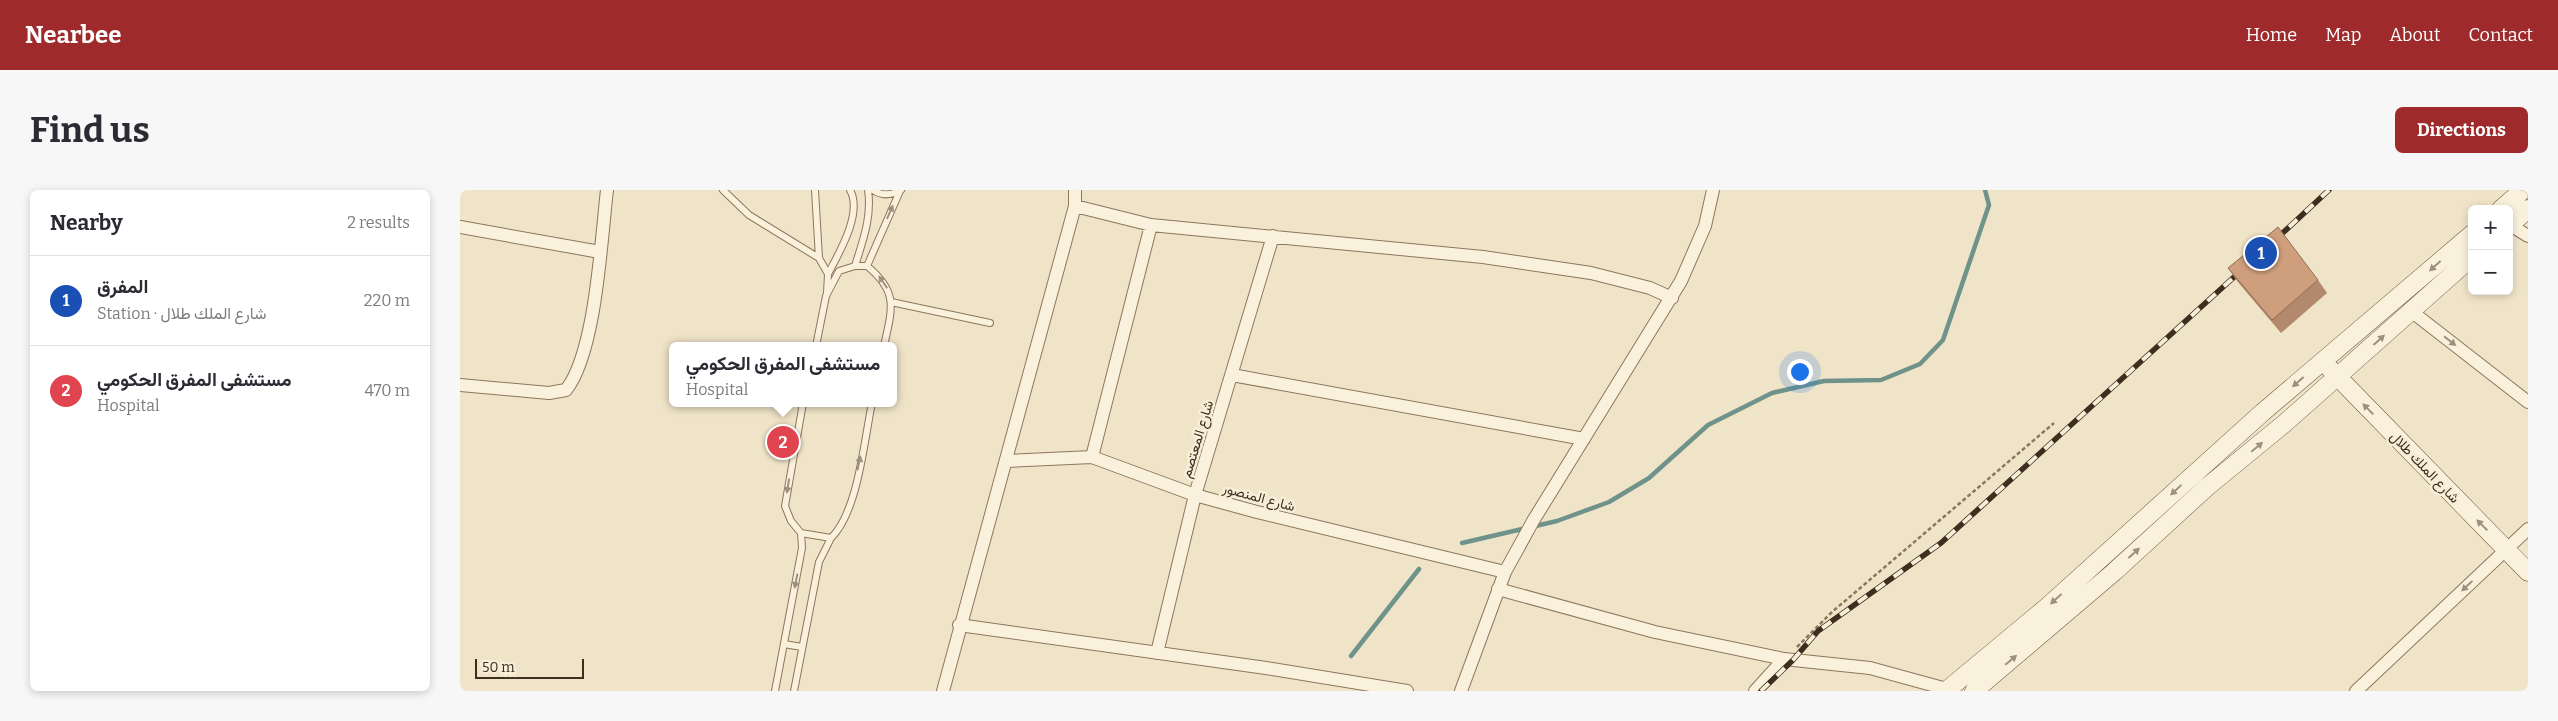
<!DOCTYPE html>
<html lang="en">
<head>
<meta charset="utf-8">
<style>
  body { margin:0; font-family:Bitter,Vazirmatn,serif; background:#f7f7f7; color:#2b2b33 }
  .controls { position:absolute; right:15px; top:15px; display:grid; overflow:hidden; border-radius:8px; box-shadow:0 2px 8px #0003 }
  .controls button { width:45px; height:45px; display:grid; place-items:center; padding:0; border:0; border-bottom:1px solid #e1e1e2; background:#fff; color:#2b2b33; font:25px sans-serif }
  .scale { position:absolute; left:15px; bottom:12px; width:109px; box-sizing:border-box; padding-left:5px; border:2px solid #3d2e20; border-top:0; font-size:14px; line-height:18px; white-space:nowrap; color:#3d2e20; -webkit-text-stroke:4px #f7eed8; paint-order:stroke }
  .you { position:absolute; left:1339px; top:181px; width:18px; height:18px; margin:-12px; border:4px solid #fff; border-radius:50%; background:#1a73e8; box-shadow:0 0 0 8px #1a73e833 }
  .badge { display:grid; place-items:center; width:32px; height:32px; border-radius:50%; background:#9e2a2b; color:#fff; font-size:16px; font-weight:700 }
  .pin { position:absolute; translate:-50% -50%; border:2px solid #fff; box-shadow:0 1px 5px #0006 }
  .popup { position:absolute; left:209px; top:152px; width:228px; height:65px; box-sizing:border-box; display:grid; place-content:center; border-radius:8px; background:#fff; filter:drop-shadow(0 1px 4px #0005); font-size:16px; white-space:nowrap; color:#7c7c81 }
  .popup b { font-size:19px; color:#2b2b33 }
  .popup::after { content:''; position:absolute; left:50%; top:100%; margin-left:-10px; border:10px solid transparent; border-top-color:#fff }
  .list { margin:0; padding:0; list-style:none }
  h2 { display:flex; justify-content:space-between; align-items:center; height:65px; margin:0; padding:0 20px; font-size:21px }
  h2 small { font-size:16px; font-weight:400; color:#7c7c81 }
  .list li { display:grid; grid-template-columns:32px 1fr auto; gap:15px; align-items:center; box-sizing:border-box; height:90px; padding:0 20px; border-top:1px solid #e1e1e2 }
  .list b { display:block; font-size:19px; white-space:nowrap }
  .list p { margin:0; font-size:16px; white-space:nowrap; color:#7c7c81 }
  .list em { font-size:16px; font-style:normal; color:#7c7c81 }
  .map { position:relative; flex:none; width:2068px; height:501px; overflow:hidden; border-radius:8px }
  header { display:flex; align-items:center; gap:30px; box-sizing:border-box; height:70px; padding:0 25px; background:#9e2a2b; color:#fff }
  header strong { font-size:24px }
  nav { display:flex; gap:28px; margin-inline-start:auto; font-size:18px }
  .intro { display:flex; align-items:center; justify-content:space-between; box-sizing:border-box; height:120px; padding:0 30px }
  h1 { margin:0; font-size:35px }
  .button { padding:12px 22px; border-radius:8px; background:#9e2a2b; color:#fff; font-size:18px; font-weight:700 }
  main { display:flex; gap:30px; padding:0 30px }
  aside { flex:1; background:#fff; border-radius:8px; box-shadow:0 2px 8px #0003 }
  .map>svg:first-child { display:block }
</style>
</head>
<body>
<header>
<strong>Nearbee</strong>
<nav><a>Home</a><a>Map</a><a>About</a><a>Contact</a></nav>
</header>
<div class="intro"><h1>Find us</h1><a class="button">Directions</a></div>
<main>
<aside>
<h2>Nearby<small>2 results</small></h2>
<ul class="list">
<li><span class="badge" style="background:#1a4fb4">1</span><div><b>المفرق</b><p>Station · شارع الملك طلال</p></div><em>220 m</em></li>
<li><span class="badge" style="background:#e0444e">2</span><div><b>مستشفى المفرق الحكومي</b><p>Hospital</p></div><em>470 m</em></li>
</ul>
</aside>
<div class="map">
<svg width="2068" height="501" viewBox="0 0 2068 501">
  <rect width="100%" height="100%" fill="#f0e4c8"/>
  <g fill="none" stroke-linecap="round" stroke-linejoin="round">
    <path stroke="#6f938a" stroke-width="4.5" d="M1002 353 1097 331 1149 312 1189 288 1248 235 1312 203 1364 191 1421 190 1460 174 1483 150 1529 15 1525 0
      M891 466 959 379"/>
    <g stroke="#8d765c" stroke-width="8">
      <path id="lane" d="M263 0 289 25 359 68 368 84 367 103
        M355 0 359 68
        M413 0C423 7 432 5 441 0
        M395 76C403 50 412 27 408 0
        M407 76 440 1
        M368 84C379 63 403 23 390 0
        M431 112 530 133
        M356 156 366 106 379 81 395 76H407C439 102 432 119 424 156
        M343 213 325 316 331 331 341 343 371 348C398 322 404 251 412 213
        M324 454 342 457
        M315 501 342 358 341 343
        M334 501 359 372 371 348"/>
    </g>
    <g stroke="#8d765c" stroke-width="14">
      <path id="street" d="M615 16 691 35 1023 67 1131 83 1190 98 1212 108
        M2050 35 2068 46
        M0 37 140 62
        M1951 121 2068 212
        M772 185 1124 249
        M0 195 89 203 106 200C136 162 141 50 147 0
        M632 267 691 35
        M546 271 632 267 735 305 797 322 1045 382
        M1038 399 1195 442 1324 469 1410 478 1494 501
        M499 435 806 478 947 501
        M697 463 735 305 813 46
        M483 501 615 16V0
        M1001 501 1045 382 1073 331 1221 91 1245 36 1253 0
        M1295 501 1324 469
        M1896 501 2068 339"/>
    </g>
    <g stroke="#6f573f" stroke-width="19">
      <path id="secondary" d="M2041 19 2063 0
        M2049 36 2068 19
        M1870 179 2068 382
        M1486 501 1587 417 1803 222 2012 44
        M1514 501 1654 382 1747 297 1825 233 2012 67"/>
    </g>
    <path stroke="#8d765c" stroke-width="2.5" stroke-dasharray="4 2.5" stroke-linecap="butt" d="M1337 457 1372 422 1594 233"/>
    <use href="#lane" stroke="#faf1dc" stroke-width="6"/>
    <use href="#street" stroke="#faf1dc" stroke-width="12"/>
    <use href="#secondary" stroke="#faf1dc" stroke-width="18"/>
    <g stroke="#3d2e20" stroke-width="5.5">
      <path id="rail" d="M1813 52 1869 0
        M1301 501 1333 470 1358 441 1481 353 1784 78"/>
    </g>
    <use href="#rail" stroke="#f7eed8" stroke-width="4" stroke-dasharray="11" stroke-linecap="butt"/>
  </g>
  <path fill="#b2896c" d="M1768 78 1858 90 1867 103 1821 143 1777 91Z"/>
  <path fill="#cf9f7d" stroke="#916f58" d="M1818 37 1858 90 1812 130 1768 78Z"/>
  <defs><path id="oneway-solid" d="M-6-.8H1V-3.2L6.5 0L1 3.2V.8H-6Z" transform="scale(1.25)"/></defs>
  <g fill="#9c907e">
    <use href="#oneway-solid" transform="translate(430 22) rotate(-66)"/>
    <use href="#oneway-solid" transform="translate(1975 76) rotate(138)"/>
    <use href="#oneway-solid" transform="translate(423 92) rotate(-124)"/>
    <use href="#oneway-solid" transform="translate(1919 150) rotate(-42)"/>
    <use href="#oneway-solid" transform="translate(1990 151) rotate(38)"/>
    <use href="#oneway-solid" transform="translate(1838 192) rotate(139)"/>
    <use href="#oneway-solid" transform="translate(1908 219) rotate(-134)"/>
    <use href="#oneway-solid" transform="translate(1797 257) rotate(-40)"/>
    <use href="#oneway-solid" transform="translate(399 273) rotate(-78)"/>
    <use href="#oneway-solid" transform="translate(328 296) rotate(99)"/>
    <use href="#oneway-solid" transform="translate(1716 300) rotate(137)"/>
    <use href="#oneway-solid" transform="translate(2022 335) rotate(-135)"/>
    <use href="#oneway-solid" transform="translate(1674 363) rotate(-42)"/>
    <use href="#oneway-solid" transform="translate(336 391) rotate(101)"/>
    <use href="#oneway-solid" transform="translate(2007 396) rotate(137)"/>
    <use href="#oneway-solid" transform="translate(1596 409) rotate(138)"/>
    <use href="#oneway-solid" transform="translate(1551 470) rotate(-40)"/>
  </g>
  <g text-anchor="middle" stroke-width="5" stroke-linejoin="round" paint-order="stroke">
    <g font-size="14" fill="#3d2e20" stroke="#f7eed8">
      <text transform="translate(737 249) rotate(-73)" y="5">شارع المعتصم</text>
      <text transform="translate(1965 277) rotate(46)" y="5">شارع الملك طلال</text>
      <text transform="translate(799 307) rotate(15)" y="5">شارع المنصور</text>
    </g>
  </g>
</svg>
<div class="controls">
<button>+</button>
<button>−</button>
</div>
<div class="scale">50 m</div>
<div class="you"></div>
<div class="pin badge" style="left:1801px;top:63px;background:#1a4fb4">1</div>
<div class="pin badge" style="left:323px;top:252px;background:#e0444e">2</div>
<div class="popup"><b>مستشفى المفرق الحكومي</b>Hospital</div>
</div>
</main>
</body>
</html>
